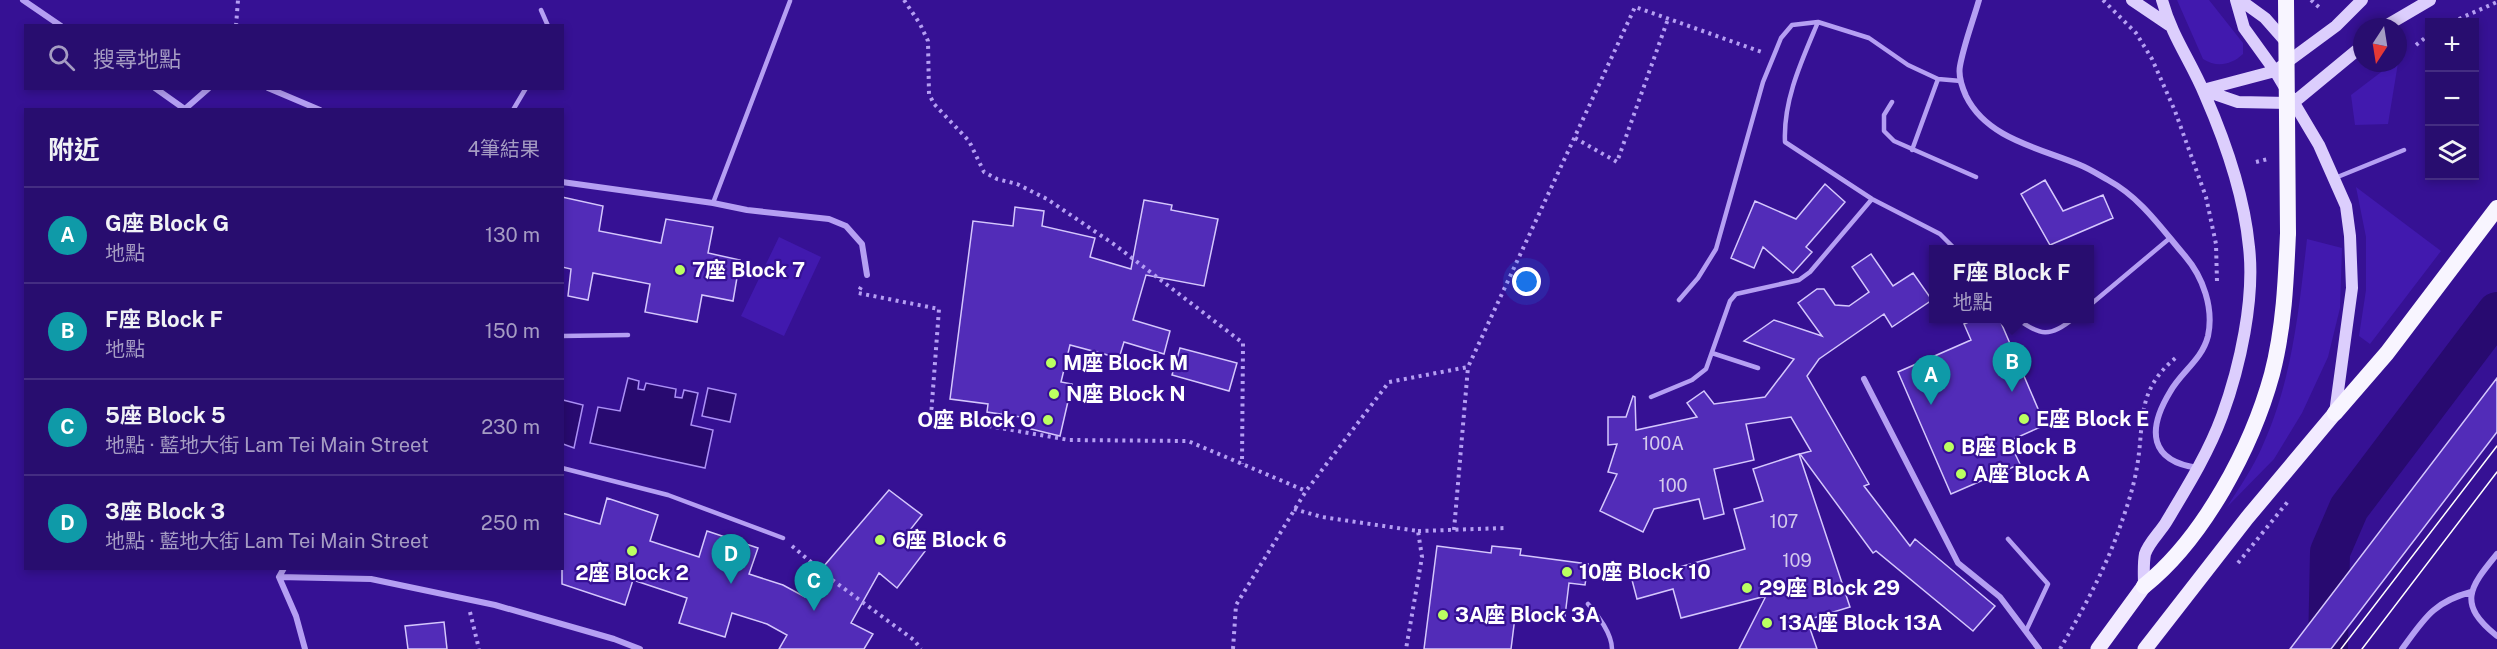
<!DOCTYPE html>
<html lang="zh-TW">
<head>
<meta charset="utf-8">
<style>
  body { margin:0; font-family:"Public Sans","Noto Sans TC",sans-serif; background:#301674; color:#f1f3f6 }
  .controls { position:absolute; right:18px; top:18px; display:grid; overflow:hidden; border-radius:0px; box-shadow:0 3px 9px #0003 }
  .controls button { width:54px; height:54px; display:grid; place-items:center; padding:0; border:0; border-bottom:2px solid #442d82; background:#280d6f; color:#f1f3f6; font:30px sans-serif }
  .compass { position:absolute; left:2353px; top:18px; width:54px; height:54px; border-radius:50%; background:#280d6f; box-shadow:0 3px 9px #0003; rotate:192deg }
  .you { position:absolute; left:1527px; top:282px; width:21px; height:21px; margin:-15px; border:4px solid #fff; border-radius:50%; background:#1a73e8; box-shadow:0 0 0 9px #1a73e833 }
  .badge { display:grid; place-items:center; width:39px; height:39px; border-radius:50%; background:#0b8043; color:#fff; font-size:20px; font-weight:700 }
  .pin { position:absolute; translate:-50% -50px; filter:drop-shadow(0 2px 3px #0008) }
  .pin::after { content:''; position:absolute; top:32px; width:21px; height:18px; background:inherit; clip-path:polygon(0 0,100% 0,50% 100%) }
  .popup { position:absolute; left:1929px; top:245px; width:165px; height:78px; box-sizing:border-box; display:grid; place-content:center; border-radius:0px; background:#280d6f; filter:drop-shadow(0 2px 4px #0005); font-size:20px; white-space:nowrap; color:#a59cc3 }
  .popup b { font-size:22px; color:#f1f3f6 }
  .popup::after { content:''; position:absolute; left:50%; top:100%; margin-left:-12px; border:12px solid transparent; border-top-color:#280d6f }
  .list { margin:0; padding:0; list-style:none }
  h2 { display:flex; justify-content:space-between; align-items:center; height:78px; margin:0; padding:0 24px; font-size:26px }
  h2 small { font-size:20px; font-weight:400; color:#a59cc3 }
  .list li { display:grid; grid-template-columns:39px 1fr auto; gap:18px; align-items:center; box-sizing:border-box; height:96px; padding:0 24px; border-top:2px solid #442d82 }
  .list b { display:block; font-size:22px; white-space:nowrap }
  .list p { margin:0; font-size:20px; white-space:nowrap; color:#a59cc3 }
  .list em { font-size:20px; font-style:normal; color:#a59cc3 }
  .icon { flex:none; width:33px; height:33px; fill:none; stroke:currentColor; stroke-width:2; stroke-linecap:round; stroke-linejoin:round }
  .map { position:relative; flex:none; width:2497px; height:649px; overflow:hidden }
  .search { position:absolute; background:#280d6f; box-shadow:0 3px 9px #0003; left:24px; top:24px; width:540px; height:66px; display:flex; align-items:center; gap:15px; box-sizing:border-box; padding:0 21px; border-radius:0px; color:#a59cc3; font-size:22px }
  .panel { position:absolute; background:#280d6f; box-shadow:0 3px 9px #0003; left:24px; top:108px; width:540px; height:462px; border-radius:0px }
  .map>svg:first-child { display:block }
</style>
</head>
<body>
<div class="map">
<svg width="2497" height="649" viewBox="0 0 2497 649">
  <rect width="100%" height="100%" fill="#361194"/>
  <path fill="#4119ae" d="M2177 0H2209L2243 43V54C2231 65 2217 68 2203 59Z
    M2393 63H2398L2388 124 2355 125 2351 95Z
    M2356 187 2441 251 2370 344 2359 336 2366 290V237Z
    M779 237 821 257 784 336 741 316Z
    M2307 239 2342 248 2340 308 2328 357 2302 413 2274 459 2227 507C2239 488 2253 468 2262 447 2292 382 2299 309 2307 239Z"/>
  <path fill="#280a70" stroke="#ab90f6" stroke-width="1.5" d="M628 378 639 381 638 389 644 390 646 383 676 389 675 397 682 398 684 390 698 393 691 425 713 430 705 468 590 443 598 407 620 411Z
    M708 388 736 394 730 422 702 416Z
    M563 400 583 405 574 448 563 444Z"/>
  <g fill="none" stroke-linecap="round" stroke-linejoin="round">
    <path stroke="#280a70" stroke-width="40" d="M2328 649 2330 552 2349 508 2497 312"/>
  </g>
  <path fill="#522cb8" stroke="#d5c7fd" stroke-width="1.5" d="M2045 180 2063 211 2103 195 2113 218 2050 245 2021 194Z
    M1825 184 1845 202 1806 247 1812 252 1793 273 1763 247 1754 268 1731 258 1755 201 1796 219Z
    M562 197 603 206 599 231 661 243 666 219 713 227 708 253 740 260 733 301 702 295 697 322 645 312 650 284 593 273 588 300 568 296 571 269 562 267Z
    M1144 200 1172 205 1171 210 1218 219 1204 286 1146 275 1133 320 1170 331 1164 354 1124 342 1119 358 1070 345 1061 382 1072 384 1060 436 1031 429 1034 419 987 412 988 404 950 399 973 221 1013 226 1015 207 1044 211 1042 226 1095 238 1090 257 1131 269Z
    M1871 254 1893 286 1913 273 1932 300 1892 327 1884 314 1819 359 1807 376 1869 484 1864 486 1910 546 1915 539 1995 606 1973 631 1876 551 1873 553 1800 454 1811 451 1791 417 1746 424 1754 460 1714 469 1724 514 1704 519 1699 499 1654 509 1643 532 1600 511 1617 474 1608 472 1617 444 1608 445V417H1626L1633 396 1635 397 1636 430 1697 417 1687 403 1704 391 1714 404 1765 397 1794 359 1744 341 1774 320 1822 336 1798 303 1817 289H1824L1835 305 1849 306 1869 292 1852 267Z
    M1978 318H1999L2045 425 2009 441 2020 464 1951 494 1898 372 1971 340 1964 324Z
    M1180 348 1237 363 1229 391 1172 375Z
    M2497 378V432L2331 649H2290Z
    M1799 454 1850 607 1807 620 1817 649H1739L1766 596 1681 618 1673 589 1637 599 1632 580 1745 549 1734 509 1763 501 1753 469Z
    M889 490 922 515 906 535 926 550 897 588 879 573 851 623 873 634 864 649H779L787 635 767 624 732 613 725 637 679 623 687 598 633 580 625 605 562 584V513L600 524 607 498 658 515 650 541 699 557 707 531 758 548 749 574 783 585 805 597 818 573Z
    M1437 546 1491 553 1492 546 1521 549 1520 555 1588 564 1585 585 1569 583 1565 616 1516 609 1511 649H1424Z
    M444 622 447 649H408L405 626Z"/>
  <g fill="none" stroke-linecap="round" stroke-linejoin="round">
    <path stroke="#b59ff3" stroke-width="4" stroke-dasharray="3 4.5" stroke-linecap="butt" d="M904 0 920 24 928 41 929 94 934 104 969 141 984 172 997 179 1017 184 1047 199 1115 245 1243 343 1242 464
      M2103 0 2136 33 2152 59 2175 111 2206 197 2216 244 2217 282
      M2311 0 2322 10
      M2452 22 2497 2
      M236 26 238 0
      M2416 45 2430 34
      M1575 138 1617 162 1668 19
      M2256 162 2268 159
      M861 287 858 293 939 309 931 416 1069 440 1188 441 1306 491
      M1294 509 1322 517 1418 531 1422 557 1406 649
      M1454 530 1468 367
      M1418 531 1506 528
      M792 546 831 579 914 640 921 649
      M2238 563 2290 499
      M470 612 479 649
      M1233 649 1236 605 1306 491 1389 382 1468 367 1635 7 1762 52
      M2060 649C2084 608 2107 566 2122 521 2128 504 2134 485 2137 467 2145 420 2135 390 2178 356"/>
    <path stroke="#b59ff3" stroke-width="4.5" d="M541 10 548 26
      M1818 22C1802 60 1783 100 1785 142L1872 199 1940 234 1955 249
      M1892 102 1884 115V131L1894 141 1976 177
      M513 110 526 88
      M1912 150 1938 79
      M2335 178 2404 150
      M713 203 790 1
      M1679 300 1698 278 1716 249 1763 82 1781 38 1792 25 1818 22 1869 38 1908 65 1938 79 1961 81
      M2090 305 2170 238
      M2016 318C2040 336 2050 338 2074 318
      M562 336 628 335
      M1712 353 1758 368
      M1651 397 1692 380 1706 369 1730 301 1736 294 1799 280 1810 272 1872 199
      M562 468 668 495 783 538
      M2008 539 2048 584 2026 631
      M1588 604C1598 615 1612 634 1612 649"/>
    <path stroke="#b59ff3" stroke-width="6" d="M23 0 61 26
      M1979 0C1973 21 1964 44 1960 66 1958 76 1962 87 1966 96 1987 139 2040 148 2080 165 2090 169 2099 175 2108 180 2141 198 2161 228 2185 256 2203 277 2214 308 2208 336 2202 360 2181 372 2170 392 2147 430 2149 461 2198 468
      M155 88 186 110
      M268 88 320 110
      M185 109 209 88
      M562 182 713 203 747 210 829 219 846 226 862 244 867 275
      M1864 379 1958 563 2000 597 2039 649
      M2497 554C2469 588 2457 604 2497 636
      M279 577 371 579 495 605 614 639 640 649
      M279 577 296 616 305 649
      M279 577 284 568
      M2402 649C2424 619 2433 602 2471 592"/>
    <path stroke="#dccefd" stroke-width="12" d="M2132 0 2169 25
      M2236 0 2244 28 2275 71 2319 145 2346 206 2350 236 2352 288 2335 413
      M2240 0 2265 18 2287 43
      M2384 27 2430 0
      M2203 90 2275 71 2336 26 2362 0
      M2203 90 2238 102 2293 103 2362 46
      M2144 586C2144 576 2143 564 2145 554 2148 544 2159 533 2165 524 2186 489 2208 454 2222 416 2240 367 2255 299 2249 247 2244 194 2226 143 2205 95 2191 61 2172 37 2162 0"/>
    <path stroke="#f2ebff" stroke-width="15" d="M2098 649 2144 586
      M2145 649 2247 518 2335 413"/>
    <path stroke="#f8f5ff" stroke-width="16" d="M2335 413 2387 353 2497 208
      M2144 586C2204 538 2252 447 2272 374 2284 328 2286 280 2288 233"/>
    <path stroke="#fff" stroke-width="1.5" d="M2341 649 2497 446
      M2362 649 2497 472"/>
    <path stroke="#f8f5ff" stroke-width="16" d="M2286 0 2288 233"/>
  </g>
  <g fill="#bbff61" stroke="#361194" stroke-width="2">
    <circle cx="680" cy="270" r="6"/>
    <circle cx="1051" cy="363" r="6"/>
    <circle cx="1054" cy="394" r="6"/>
    <circle cx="2024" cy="419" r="6"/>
    <circle cx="1048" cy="420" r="6"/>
    <circle cx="1949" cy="447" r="6"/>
    <circle cx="1961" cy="474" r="6"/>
    <circle cx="880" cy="540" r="6"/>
    <circle cx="632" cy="551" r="6"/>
    <circle cx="1567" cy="572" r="6"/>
    <circle cx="1747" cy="588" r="6"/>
    <circle cx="1443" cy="615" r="6"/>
    <circle cx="1767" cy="623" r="6"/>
  </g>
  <g text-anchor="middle" stroke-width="4.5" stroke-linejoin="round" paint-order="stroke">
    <g font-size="18" fill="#d4caed">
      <text x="1663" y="450">100A</text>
      <text x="1673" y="492">100</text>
      <text x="1784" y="528">107</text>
      <text x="1797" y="567">109</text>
    </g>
    <g font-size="21" font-weight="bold" fill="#fff" stroke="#361194" text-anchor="start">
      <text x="692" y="277">7座 Block 7</text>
      <text x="1063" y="370">M座 Block M</text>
      <text x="1066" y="401">N座 Block N</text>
      <text x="2036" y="426">E座 Block E</text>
      <text x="1036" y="427" text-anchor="end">O座 Block O</text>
      <text x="1961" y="454">B座 Block B</text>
      <text x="1973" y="481">A座 Block A</text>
      <text x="892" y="547">6座 Block 6</text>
      <text x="1579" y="579">10座 Block 10</text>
      <text x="632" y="580" text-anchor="middle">2座 Block 2</text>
      <text x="1759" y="595">29座 Block 29</text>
      <text x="1455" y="622">3A座 Block 3A</text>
      <text x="1779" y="630">13A座 Block 13A</text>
    </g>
  </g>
</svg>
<div class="controls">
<button>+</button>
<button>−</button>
<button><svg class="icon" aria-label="layers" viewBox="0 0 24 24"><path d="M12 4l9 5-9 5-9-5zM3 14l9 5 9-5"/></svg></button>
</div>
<svg class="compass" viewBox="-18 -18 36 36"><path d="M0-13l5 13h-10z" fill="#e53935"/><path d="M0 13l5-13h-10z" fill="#a59cc3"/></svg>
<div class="you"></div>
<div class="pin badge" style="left:1931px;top:405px;background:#0f9aa8">A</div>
<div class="pin badge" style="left:2012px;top:392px;background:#0f9aa8">B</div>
<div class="popup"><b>F座 Block F</b>地點</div>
<div class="pin badge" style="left:814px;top:611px;background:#0f9aa8">C</div>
<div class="pin badge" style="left:731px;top:584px;background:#0f9aa8">D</div>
<div class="search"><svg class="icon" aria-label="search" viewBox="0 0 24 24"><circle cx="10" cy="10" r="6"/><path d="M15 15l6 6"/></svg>搜尋地點</div>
<section class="panel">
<h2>附近<small>4筆結果</small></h2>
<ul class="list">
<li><span class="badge" style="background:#0f9aa8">A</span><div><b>G座 Block G</b><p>地點</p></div><em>130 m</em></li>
<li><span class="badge" style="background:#0f9aa8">B</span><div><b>F座 Block F</b><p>地點</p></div><em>150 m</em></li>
<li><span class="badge" style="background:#0f9aa8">C</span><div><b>5座 Block 5</b><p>地點 · 藍地大街 Lam Tei Main Street</p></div><em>230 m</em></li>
<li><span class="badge" style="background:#0f9aa8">D</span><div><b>3座 Block 3</b><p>地點 · 藍地大街 Lam Tei Main Street</p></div><em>250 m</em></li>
</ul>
</section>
</div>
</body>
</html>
